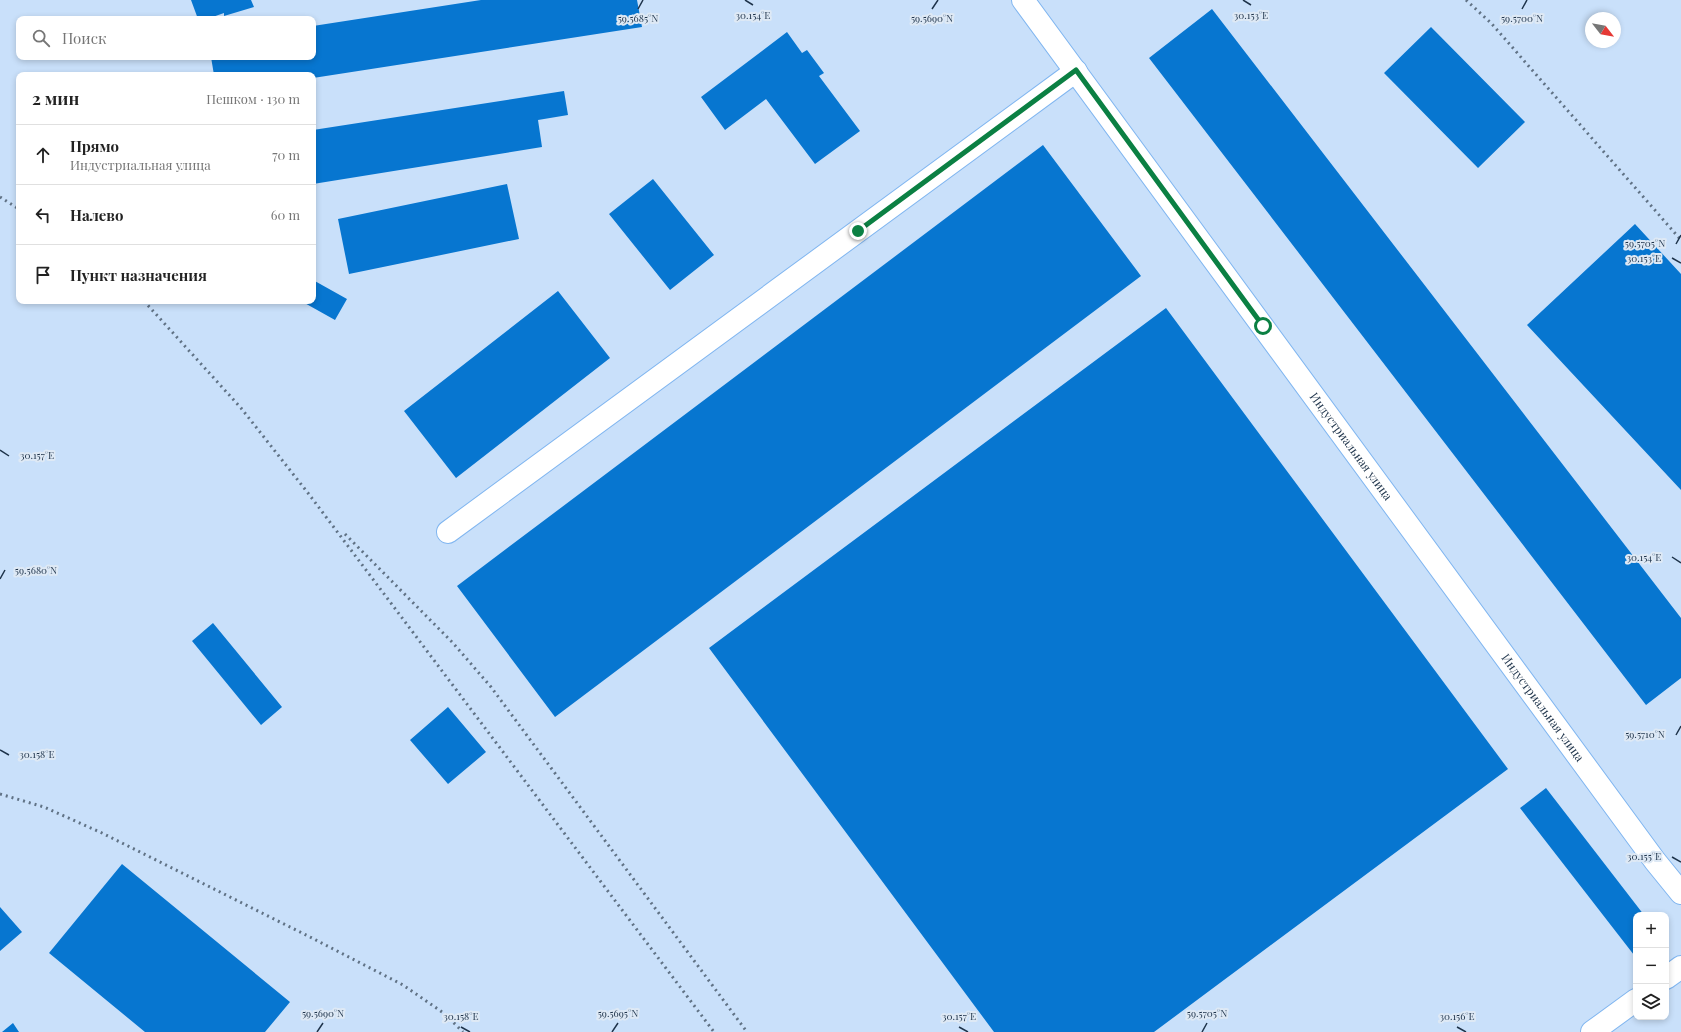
<!DOCTYPE html>
<html lang="ru">
<head>
<meta charset="utf-8">
<style>
  body { margin:0; font-family:"Playfair Display",serif; background:#f6f6f6; color:#222 }
  .controls { position:absolute; right:12px; bottom:12px; display:grid; overflow:hidden; border-radius:8px; box-shadow:0 2px 6px #0003 }
  .controls button { width:36px; height:36px; display:grid; place-items:center; padding:0; border:0; border-bottom:1px solid #e0e0e0; background:#fff; color:#222; font:20px sans-serif }
  .compass { position:absolute; left:1585px; top:12px; width:36px; height:36px; border-radius:50%; background:#fff; box-shadow:0 2px 6px #0003; rotate:121deg }
  .stop { position:absolute; width:12px; height:12px; margin:-9px; border:3px solid #0b8043; border-radius:50%; background:#fff }
  .stop.end { background:#0b8043; border-color:#fff; box-shadow:0 1px 4px #0008 }
  .list { margin:0; padding:0; list-style:none }
  h2 { display:flex; justify-content:space-between; align-items:center; height:52px; margin:0; padding:0 16px; font-size:17px }
  h2 small { font-size:13px; font-weight:400; color:#767676 }
  .list li { display:grid; grid-template-columns:26px 1fr auto; gap:12px; align-items:center; box-sizing:border-box; height:60px; padding:0 16px; border-top:1px solid #e0e0e0 }
  .list b { display:block; font-size:15px; white-space:nowrap }
  .list p { margin:0; font-size:13px; white-space:nowrap; color:#767676 }
  .list em { font-size:13px; font-style:normal; color:#767676 }
  .icon { flex:none; width:22px; height:22px; fill:none; stroke:currentColor; stroke-width:2; stroke-linecap:round; stroke-linejoin:round }
  .map { position:relative; flex:none; width:1681px; height:1032px; overflow:hidden }
  .search { position:absolute; background:#fff; box-shadow:0 2px 6px #0003; left:16px; top:16px; width:300px; height:44px; display:flex; align-items:center; gap:10px; box-sizing:border-box; padding:0 14px; border-radius:8px; color:#767676; font-size:15px }
  .panel { position:absolute; background:#fff; box-shadow:0 2px 6px #0003; left:16px; top:72px; width:300px; height:232px; border-radius:8px }
  .map>svg:first-child { display:block }
</style>
</head>
<body>
<div class="map">
<svg width="1681" height="1032" viewBox="0 0 1681 1032">
  <rect width="100%" height="100%" fill="#dee9f5"/>
  <path fill="#c9e0fa" fill-rule="evenodd" d="M0 0H1681V1032H0ZM1591 18H1615V42H1591ZM19 19H313V57H19ZM19 75H313V301H19ZM1636 915H1666V1017H1636Z"/>
  <path fill="#0776d0" d="M191 0H251L254 7 224 16V13L207 19H198Z
    M481 0H637L642 27 313 78V75H214L211 57H313V26Z
    M1212 9 1681 618V678L1646 705 1149 58Z
    M1431 27 1525 122 1478 168 1384 73Z
    M787 32 802 53 807 50 824 73 819 76 860 131 815 164 766 99 725 130 701 97Z
    M564 91 568 115 538 120 542 147 313 184V130Z
    M1043 145 1141 276 555 717 457 586Z
    M653 179 714 255 670 290 609 214Z
    M507 184 519 239 349 274 338 219Z
    M1635 224 1681 274V490L1527 325Z
    M313 280 347 299 335 320 301 301H313Z
    M558 291 610 358 456 478 404 411Z
    M1166 308 1508 769 1154 1032H994L709 648Z
    M213 623 282 707 261 725 192 641Z
    M448 707 486 752 448 784 410 740Z
    M1546 788 1644 915H1636V953L1634 955 1520 808Z
    M122 864 290 1002 265 1032H145L49 953Z
    M0 907 22 932 0 951Z
    M13 1023 19 1032H2Z"/>
  <g fill="none" stroke-linecap="round" stroke-linejoin="round">
    <g stroke="#81b6f0" stroke-width="24">
      <g id="minor">
        <path id="s1" d="M1023 0 1655 861 1681 893"/>
        <path d="M448 532 1076 71"/>
        <path d="M1666 978 1681 967"/>
        <path d="M1592 1032 1636 1000"/>
      </g>
    </g>
    <use href="#minor" stroke="#fff" stroke-width="22"/>
    <path stroke="#607285" stroke-width="3" stroke-dasharray="2 4" stroke-linecap="butt" d="M1466 0 1491 23 1681 240
      M0 197 19 209
      M144 301 241 408 308 493 714 1032
      M345 534 453 643 491 687 747 1032
      M0 794 44 807 102 833 308 936 403 985 445 1014 463 1032"/>
  </g>
  <g fill="none" stroke-linecap="round" stroke-linejoin="round">
    <path stroke="#0b8043" stroke-width="5" d="M858 231 1076 70 1263 326"/>
  </g>
  <path fill="none" stroke="#1e334a" stroke-width="1.5" d="M745 0 753 5M1243 0 1251 5M638 9 643 0M932 9 938 0M1522 9 1527 0M1676 244 1681 235M1672 258 1681 263M0 450 9 456M1672 557 1681 563M0 579 5 570M1676 735 1681 726M0 750 9 755M1672 857 1681 862M461 1027 470 1032M959 1027 968 1032M1457 1027 1466 1032M317 1032 323 1023M612 1032 618 1023M1202 1032 1207 1023"/>
  <g text-anchor="middle" stroke-width="4" stroke-linejoin="round" paint-order="stroke">
    <g font-size="12" fill="#1e334a" stroke="#dee9f5">
      <text dy="4" stroke="none"><textPath href="#s1" startOffset="554">Индустриальная улица</textPath></text>
      <text dy="4" stroke="none"><textPath href="#s1" startOffset="878">Индустриальная улица</textPath></text>
    </g>
  </g>
  <g font-size="10" text-anchor="middle" fill="#1e334a" stroke="#dee9f5" stroke-width="4" stroke-linejoin="round" paint-order="stroke">
    <text x="753" y="19">30.154°E</text>
    <text x="1251" y="19">30.153°E</text>
    <text x="638" y="22">59.5685°N</text>
    <text x="932" y="22">59.5690°N</text>
    <text x="1522" y="22">59.5700°N</text>
    <text x="1645" y="247">59.5705°N</text>
    <text x="1644" y="262">30.153°E</text>
    <text x="37" y="459">30.157°E</text>
    <text x="1644" y="561">30.154°E</text>
    <text x="36" y="574">59.5680°N</text>
    <text x="1645" y="738">59.5710°N</text>
    <text x="37" y="758">30.158°E</text>
    <text x="1644" y="860">30.155°E</text>
    <text x="323" y="1017">59.5690°N</text>
    <text x="618" y="1017">59.5695°N</text>
    <text x="1207" y="1017">59.5705°N</text>
    <text x="461" y="1020">30.158°E</text>
    <text x="959" y="1020">30.157°E</text>
    <text x="1457" y="1020">30.156°E</text>
  </g>
</svg>
<div class="controls">
<button>+</button>
<button>−</button>
<button><svg class="icon" aria-label="layers" viewBox="0 0 24 24"><path d="M12 4l9 5-9 5-9-5zM3 14l9 5 9-5"/></svg></button>
</div>
<svg class="compass" viewBox="-18 -18 36 36"><path d="M0-13l5 13h-10z" fill="#e53935"/><path d="M0 13l5-13h-10z" fill="#767676"/></svg>
<div class="stop" style="left:1263px;top:326px"></div>
<div class="stop end" style="left:858px;top:231px"></div>
<div class="search"><svg class="icon" aria-label="search" viewBox="0 0 24 24"><circle cx="10" cy="10" r="6"/><path d="M15 15l6 6"/></svg>Поиск</div>
<section class="panel">
<h2>2 мин<small>Пешком · 130 m</small></h2>
<ul class="list">
<li><svg class="icon" aria-label="ahead" viewBox="0 0 24 24"><path d="M12 20V5M6 11l6-6 6 6"/></svg><div><b>Прямо</b><p>Индустриальная улица</p></div><em>70 m</em></li>
<li><svg class="icon" aria-label="left" viewBox="0 0 24 24"><path d="M17 20v-9H6M10 6l-5 5 5 5"/></svg><div><b>Налево</b></div><em>60 m</em></li>
<li><svg class="icon" aria-label="arrive" viewBox="0 0 24 24"><path d="M6 21V4h12l-3 4 3 4H6"/></svg><div><b>Пункт назначения</b></div></li>
</ul>
</section>
</div>
</body>
</html>
